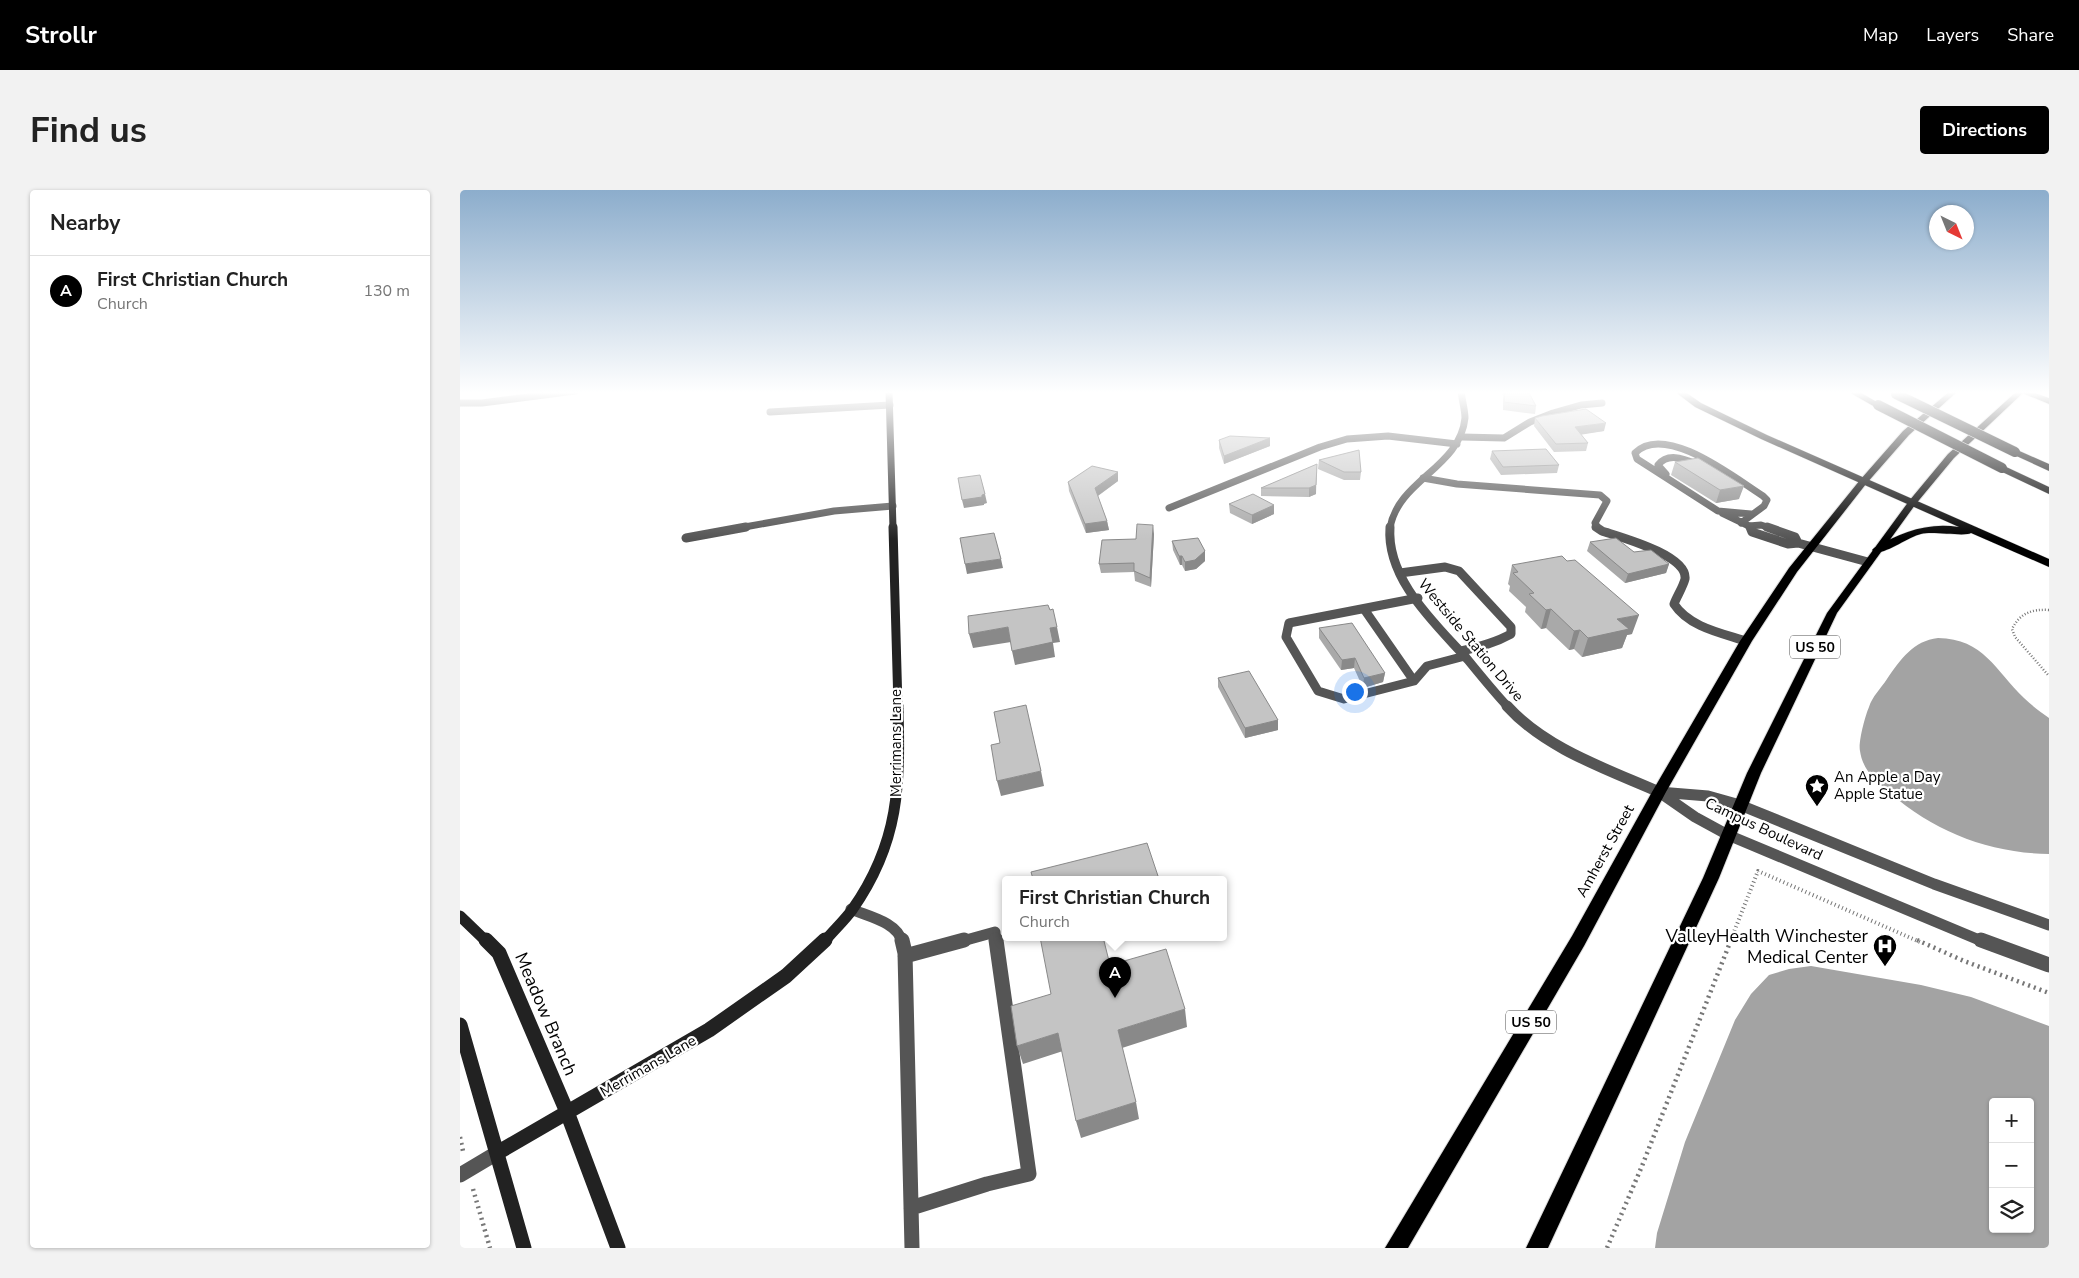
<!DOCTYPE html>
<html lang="en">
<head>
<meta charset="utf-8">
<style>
  body { margin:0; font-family:"Nunito Sans",sans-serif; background:#f2f2f2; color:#222 }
  .controls { position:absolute; right:15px; bottom:15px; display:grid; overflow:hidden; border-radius:5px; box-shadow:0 1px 4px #0004 }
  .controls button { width:45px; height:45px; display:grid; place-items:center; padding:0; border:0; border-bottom:1px solid #e0e0e0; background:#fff; color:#222; font:25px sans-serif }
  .compass { position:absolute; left:1469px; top:15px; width:45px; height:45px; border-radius:50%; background:#fff; box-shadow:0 1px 4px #0004; rotate:137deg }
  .you { position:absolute; left:894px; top:501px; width:18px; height:18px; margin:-12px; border:4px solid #fff; border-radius:50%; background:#1a73e8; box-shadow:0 0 0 8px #1a73e833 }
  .badge { display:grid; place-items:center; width:32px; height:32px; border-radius:50%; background:#000; color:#fff; font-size:16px; font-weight:700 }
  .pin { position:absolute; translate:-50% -41px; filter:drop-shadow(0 1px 2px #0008) }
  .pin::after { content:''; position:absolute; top:26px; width:18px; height:15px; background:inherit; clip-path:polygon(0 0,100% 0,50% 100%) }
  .popup { position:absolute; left:542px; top:686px; width:225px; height:65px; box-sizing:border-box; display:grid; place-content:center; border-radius:5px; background:#fff; filter:drop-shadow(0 1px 4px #0005); font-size:16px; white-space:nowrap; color:#767676 }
  .popup b { font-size:19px; color:#222 }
  .popup::after { content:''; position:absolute; left:50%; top:100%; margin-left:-10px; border:10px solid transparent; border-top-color:#fff }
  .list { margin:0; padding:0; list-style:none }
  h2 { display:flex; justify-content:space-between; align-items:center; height:65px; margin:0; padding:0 20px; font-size:21px }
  h2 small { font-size:16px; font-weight:400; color:#767676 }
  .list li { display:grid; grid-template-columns:32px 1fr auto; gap:15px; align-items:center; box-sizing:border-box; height:70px; padding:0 20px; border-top:1px solid #e0e0e0 }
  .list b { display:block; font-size:19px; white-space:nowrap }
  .list p { margin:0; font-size:16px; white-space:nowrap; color:#767676 }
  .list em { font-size:16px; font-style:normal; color:#767676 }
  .icon { flex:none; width:28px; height:28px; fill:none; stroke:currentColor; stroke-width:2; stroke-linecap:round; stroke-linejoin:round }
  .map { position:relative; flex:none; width:1589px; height:1058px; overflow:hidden; border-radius:5px }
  header { display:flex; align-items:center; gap:30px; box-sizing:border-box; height:70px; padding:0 25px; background:#000; color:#fff }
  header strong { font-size:24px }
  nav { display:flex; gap:28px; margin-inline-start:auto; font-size:18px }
  .intro { display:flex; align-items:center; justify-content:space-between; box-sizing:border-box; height:120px; padding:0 30px }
  h1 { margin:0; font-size:35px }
  .button { padding:12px 22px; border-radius:5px; background:#000; color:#fff; font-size:18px; font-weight:700 }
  main { display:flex; gap:30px; padding:0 30px }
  aside { flex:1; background:#fff; border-radius:5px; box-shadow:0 1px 4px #0004 }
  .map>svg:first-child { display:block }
</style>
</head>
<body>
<header>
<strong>Strollr</strong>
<nav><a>Map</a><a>Layers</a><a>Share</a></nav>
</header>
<div class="intro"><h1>Find us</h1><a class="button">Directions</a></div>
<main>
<aside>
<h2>Nearby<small></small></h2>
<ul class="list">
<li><span class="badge">A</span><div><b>First Christian Church</b><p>Church</p></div><em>130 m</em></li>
</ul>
</aside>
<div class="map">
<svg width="1589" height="1058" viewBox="0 0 1589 1058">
  <rect width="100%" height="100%" fill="#fff"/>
  <path fill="#a3a3a3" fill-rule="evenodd" d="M1478 448C1524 449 1535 480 1564 508 1572 516 1581 522 1589 528V664C1529 663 1475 642 1430 603 1416 591 1403 581 1400 561 1398 553 1405 526 1409 517 1412 507 1421 498 1427 489 1441 469 1453 451 1478 448Z
    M1351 776 1461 795 1511 807 1589 836V1058H1195L1197 1043 1225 952 1275 830 1291 804 1309 785 1329 779ZM1533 912H1570V1039H1533Z"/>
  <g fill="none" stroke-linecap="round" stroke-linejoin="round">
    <g stroke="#dbdbdb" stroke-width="2">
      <path id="primary" d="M1490 201H1498L1449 245 1406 294 1337 382 1292 451 1206 602 1124 756 948 1058H925L1112 746 1192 602 1280 451 1329 378 1400 290 1443 241Z
        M1557 201H1565L1494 268 1455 315 1377 423 1301 583 1259 688 1088 1058H1066L1243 688 1287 583 1367 423 1449 311 1488 264Z"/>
    </g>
    <g stroke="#dbdbdb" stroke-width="1">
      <path id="motorway" d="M1214 201H1224L1241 213 1307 245 1589 369V377L1511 343C1505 347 1473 341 1461 344 1448 347 1425 365 1414 362L1412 360 1414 358C1441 342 1468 332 1499 337L1301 249 1235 217Z
        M1387 201H1398L1422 215 1418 218 1415 217Z
        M1557 201H1569L1589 208V214Z
        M1555 259 1589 274V281L1552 264 1550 262Z
        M1542 275 1589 297V304L1538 280V276Z"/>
    </g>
    <path stroke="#777" stroke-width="2.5" stroke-dasharray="1 2" stroke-linecap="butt" d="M1589 420C1572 419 1560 423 1552 439L1555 447 1589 486"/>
    <path stroke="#777" stroke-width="4" stroke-dasharray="1 3" stroke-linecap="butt" d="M1270 752 1298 681 1460 752"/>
    <path stroke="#777" stroke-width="4.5" stroke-dasharray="2 4" stroke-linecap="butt" d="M1457 750 1504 771 1589 803
      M0 947 3 961
      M13 999 30 1058
      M1147 1058 1182 976 1271 750"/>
    <path stroke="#555" stroke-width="7" d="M0 213H22L115 201
      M310 222 430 215
      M1002 247 1044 248 1070 232 1093 223 1121 215 1142 213
      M1206 284 1198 275C1208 262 1224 269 1237 274
      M963 288 997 294 1140 305 1147 311 1135 333 1138 338
      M1262 323 1289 336 1301 335 1310 338
      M1281 333 1304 316 1307 310 1303 306C1276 289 1205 232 1175 263L1177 269 1258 321 1291 324
      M1289 336 1290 338
      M279 338 374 321 433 316"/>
    <path stroke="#555" stroke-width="9" d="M1136 337 1142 341C1160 347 1228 365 1225 389 1223 397 1217 406 1214 414 1229 437 1261 443 1286 451
      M1290 337 1292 342 1328 354 1338 353 1408 372
      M1307 337 1335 347 1338 353
      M226 348 286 337
      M940 383 985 377 999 381 1051 437V444C1035 453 1019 457 1001 461
      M958 408 829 433 826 447 858 501 884 509 954 491 967 476 1005 466
      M904 419 954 491"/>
    <path stroke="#555" stroke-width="11" d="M391 719C407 726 438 732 442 752
      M499 752 535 742 536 752"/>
    <path stroke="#555" stroke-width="15" d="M442 750 445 763 452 1058
      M445 766 504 750
      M451 1018 527 994 569 984 536 750"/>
    <path stroke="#555" stroke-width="7" d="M709 318 860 257 887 249 928 246 997 254
      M930 338C938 290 1000 278 1005 228 1005 220 1002 210 1001 201"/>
    <path stroke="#555" stroke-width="9" d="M930 337C926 390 976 434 1008 470 1021 486 1034 502 1048 517"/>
    <path stroke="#555" stroke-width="11" d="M1047 516C1086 559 1147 579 1199 602"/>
    <path stroke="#555" stroke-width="15" d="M0 985 37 963"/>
    <path stroke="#555" stroke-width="11" d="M1199 602 1235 627 1268 645 1524 752
      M1199 602 1248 606 1280 615 1474 694 1589 735"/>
    <path stroke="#555" stroke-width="15" d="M1521 750 1589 775"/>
    <path stroke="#222" stroke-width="7" d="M429 201 433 338"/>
    <path stroke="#222" stroke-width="9" d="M433 337 438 517"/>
    <path stroke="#222" stroke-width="11" d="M0 726 27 752
      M364 752C373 741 384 731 392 720 440 652 440 595 438 516"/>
    <path stroke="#222" stroke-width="15" d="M26 750 39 763 107 922 158 1058
      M0 835 64 1058
      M37 963 249 840 326 786 365 750"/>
    <use href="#primary" fill="#000" fill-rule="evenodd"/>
    <use href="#motorway" fill="#000" fill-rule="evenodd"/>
    <g stroke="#dbdbdb" stroke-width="11" stroke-linecap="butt">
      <path id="motorway-bridge" d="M1436 204 1555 262
        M1418 215 1542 278"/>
    </g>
    <use href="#motorway-bridge" stroke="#000" stroke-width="10"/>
  </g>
  <path fill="#a9a9a9" d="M1041 201H1068L1076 216 1075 224 1043 220V205Z
    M1075 228 1144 241 1121 244 1128 253 1126 261 1094 262 1074 236Z
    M810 248V256L764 274 759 258V250Z
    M1032 261 1099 275 1097 283 1041 285 1030 269Z
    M859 270 901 282 900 290H884L858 279Z
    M1215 272 1279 309 1256 313 1211 285Z
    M857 274 856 304 849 307 801 306V298Z
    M658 282V291L638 306 647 331 649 340 626 343 609 301 608 292Z
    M769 314 814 315V324L792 334 770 323Z
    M694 344 691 397 675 391 674 382 641 383 639 374 676 349Z
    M712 351 745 361V371L736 379 725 381 722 375H720L713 360Z
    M1130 352 1174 362 1209 374 1206 383 1165 393 1127 361Z
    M1052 375 1172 444 1167 445 1162 458 1122 467 1114 459 1109 460 1086 438 1081 439 1065 422 1066 417 1049 401 1050 396 1048 394Z
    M859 438 925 483 923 492 903 498 894 478 881 480 859 448Z
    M758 488 818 530V540L785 548 758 497Z"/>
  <path fill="#898989" d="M1146 233 1144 241 1113 246 1115 237Z
    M810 248V256L764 274V266Z
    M658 282V291L636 307 635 298Z
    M856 295V304L849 307V298Z
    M1284 296 1279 309 1256 313 1260 300Z
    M525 304 527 313 524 314V315L504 318 502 310Z
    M814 315V324L792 334V325Z
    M647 331 649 340 626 343 625 334Z
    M693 335 694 344 691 397 690 388Z
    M745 361V371L736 379 725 381V372Z
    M719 366H722V375H720Z
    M541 369 543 378 507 384 505 374Z
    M1209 374 1206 383 1165 393 1168 384Z
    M1091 419 1086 438 1081 439 1086 420Z
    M1179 425 1172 444 1167 445 1162 458 1122 467 1128 448 1157 429Z
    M548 437 551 452 513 458 509 444Z
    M597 437 600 452 593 453 595 467 555 475 552 461 590 438Z
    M1120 440 1114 459 1109 460 1114 441Z
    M895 468 894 478 881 480 882 470Z
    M925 483 923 492 903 498 904 488Z
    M818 530V540L785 548V538Z
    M581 581 584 596 541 606 537 591Z
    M725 819 727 837 662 858 658 840Z
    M598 843 603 861 563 874 557 856Z
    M676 912 679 929 621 948 616 931Z"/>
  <path fill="#c4c4c4" stroke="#898989" d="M1045 201H1068L1076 216 1044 212Z
    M1126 219 1146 233 1115 237 1128 253 1096 254 1075 228 1082 226Z
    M770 246 810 248 764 266 759 250Z
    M1086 259 1099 275 1043 277 1032 261Z
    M899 260 901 282H884L859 270Z
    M1238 268 1284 296 1260 300 1215 272Z
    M857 274 856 295 849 298H801Z
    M632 276 658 282 635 298 647 331 625 334 608 292Z
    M520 285 525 304 522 305V307L502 310 498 288Z
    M793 304 814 315 792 325 769 314Z
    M677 334 693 335 690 388 674 381V373L639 374 642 350 676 349Z
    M534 343 541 369 505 374 500 348Z
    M738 348 745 361 735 370 725 372 722 366H719L712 351Z
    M1156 348 1174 362 1191 360 1209 374 1168 384 1130 352Z
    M1102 366 1107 371 1115 370 1179 425 1157 429 1169 439 1128 448 1120 440 1114 441 1091 419 1086 420 1069 404 1074 403 1053 383 1058 382 1052 375Z
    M588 415 590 420 593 419 597 437 590 438 593 452 552 461 548 437 509 444 508 426Z
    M892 433 925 483 904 488 895 468 882 470 859 438Z
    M789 481 818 530 785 538 758 488Z
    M566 515 581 581 537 591 531 555 540 553 534 522Z
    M687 653 699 689H573L571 682Z
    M580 747H643L650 775 706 759 725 819 658 840 676 912 616 931 598 843 557 856 551 816 591 804Z"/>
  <linearGradient id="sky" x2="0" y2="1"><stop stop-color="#8cadcc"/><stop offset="0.58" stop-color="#fff"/><stop offset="1" stop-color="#fff" stop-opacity="0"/></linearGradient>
  <rect width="1589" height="349" fill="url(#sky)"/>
  <defs>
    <g id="sight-pin" transform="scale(1.25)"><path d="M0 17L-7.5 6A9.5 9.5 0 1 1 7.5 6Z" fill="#000" stroke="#fff"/><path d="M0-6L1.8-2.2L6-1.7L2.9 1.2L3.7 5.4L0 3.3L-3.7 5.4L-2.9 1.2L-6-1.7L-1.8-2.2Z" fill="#fff"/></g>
    <g id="hospital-pin" transform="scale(1.25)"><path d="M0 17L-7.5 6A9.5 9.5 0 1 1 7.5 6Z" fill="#000" stroke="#fff"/><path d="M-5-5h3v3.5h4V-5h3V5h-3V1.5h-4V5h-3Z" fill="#fff"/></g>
  </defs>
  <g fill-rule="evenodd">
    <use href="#sight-pin" x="1357" y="596"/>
    <use href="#hospital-pin" x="1425" y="756"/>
  </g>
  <g text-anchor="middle" stroke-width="4.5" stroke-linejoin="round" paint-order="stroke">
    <g fill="#fff" stroke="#4c4c4c" stroke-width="1">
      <rect x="1330" y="445.5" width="50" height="23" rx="4"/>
      <rect x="1046" y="820.5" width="50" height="23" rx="4"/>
    </g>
    <g font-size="14" font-weight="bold" fill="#000">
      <text x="1355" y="462">US 50</text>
      <text x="1071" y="837">US 50</text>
    </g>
    <g font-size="15" fill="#000" stroke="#fff">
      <text transform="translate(1011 450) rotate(50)" y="5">Westside Station Drive</text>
      <text transform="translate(436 553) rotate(-90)" y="5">Merrimans Lane</text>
      <text transform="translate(1304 639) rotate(25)" y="5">Campus Boulevard</text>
      <text transform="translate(1145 661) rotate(-61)" y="5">Amherst Street</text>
      <text transform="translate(188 876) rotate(-30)" y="5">Merrimans Lane</text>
    </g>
    <g font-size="15" fill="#000" stroke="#fff" text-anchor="start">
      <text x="1374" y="592">An Apple a Day<tspan x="1374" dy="17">Apple Statue</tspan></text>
    </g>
    <g font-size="18" fill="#000" stroke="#fff" text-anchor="end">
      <text x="1408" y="752">ValleyHealth Winchester<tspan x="1408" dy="21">Medical Center</tspan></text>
    </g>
    <g font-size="18" fill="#000" stroke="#fff">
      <text transform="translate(86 824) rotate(67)" y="6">Meadow Branch</text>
    </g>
  </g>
</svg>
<div class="controls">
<button>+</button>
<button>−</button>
<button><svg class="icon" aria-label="layers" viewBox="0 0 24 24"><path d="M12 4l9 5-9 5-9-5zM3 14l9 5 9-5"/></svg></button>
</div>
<svg class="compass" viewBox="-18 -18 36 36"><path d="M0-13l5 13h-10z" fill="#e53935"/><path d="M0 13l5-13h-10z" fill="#767676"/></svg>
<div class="you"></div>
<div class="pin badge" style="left:655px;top:808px">A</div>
<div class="popup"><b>First Christian Church</b>Church</div>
</div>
</main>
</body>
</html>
